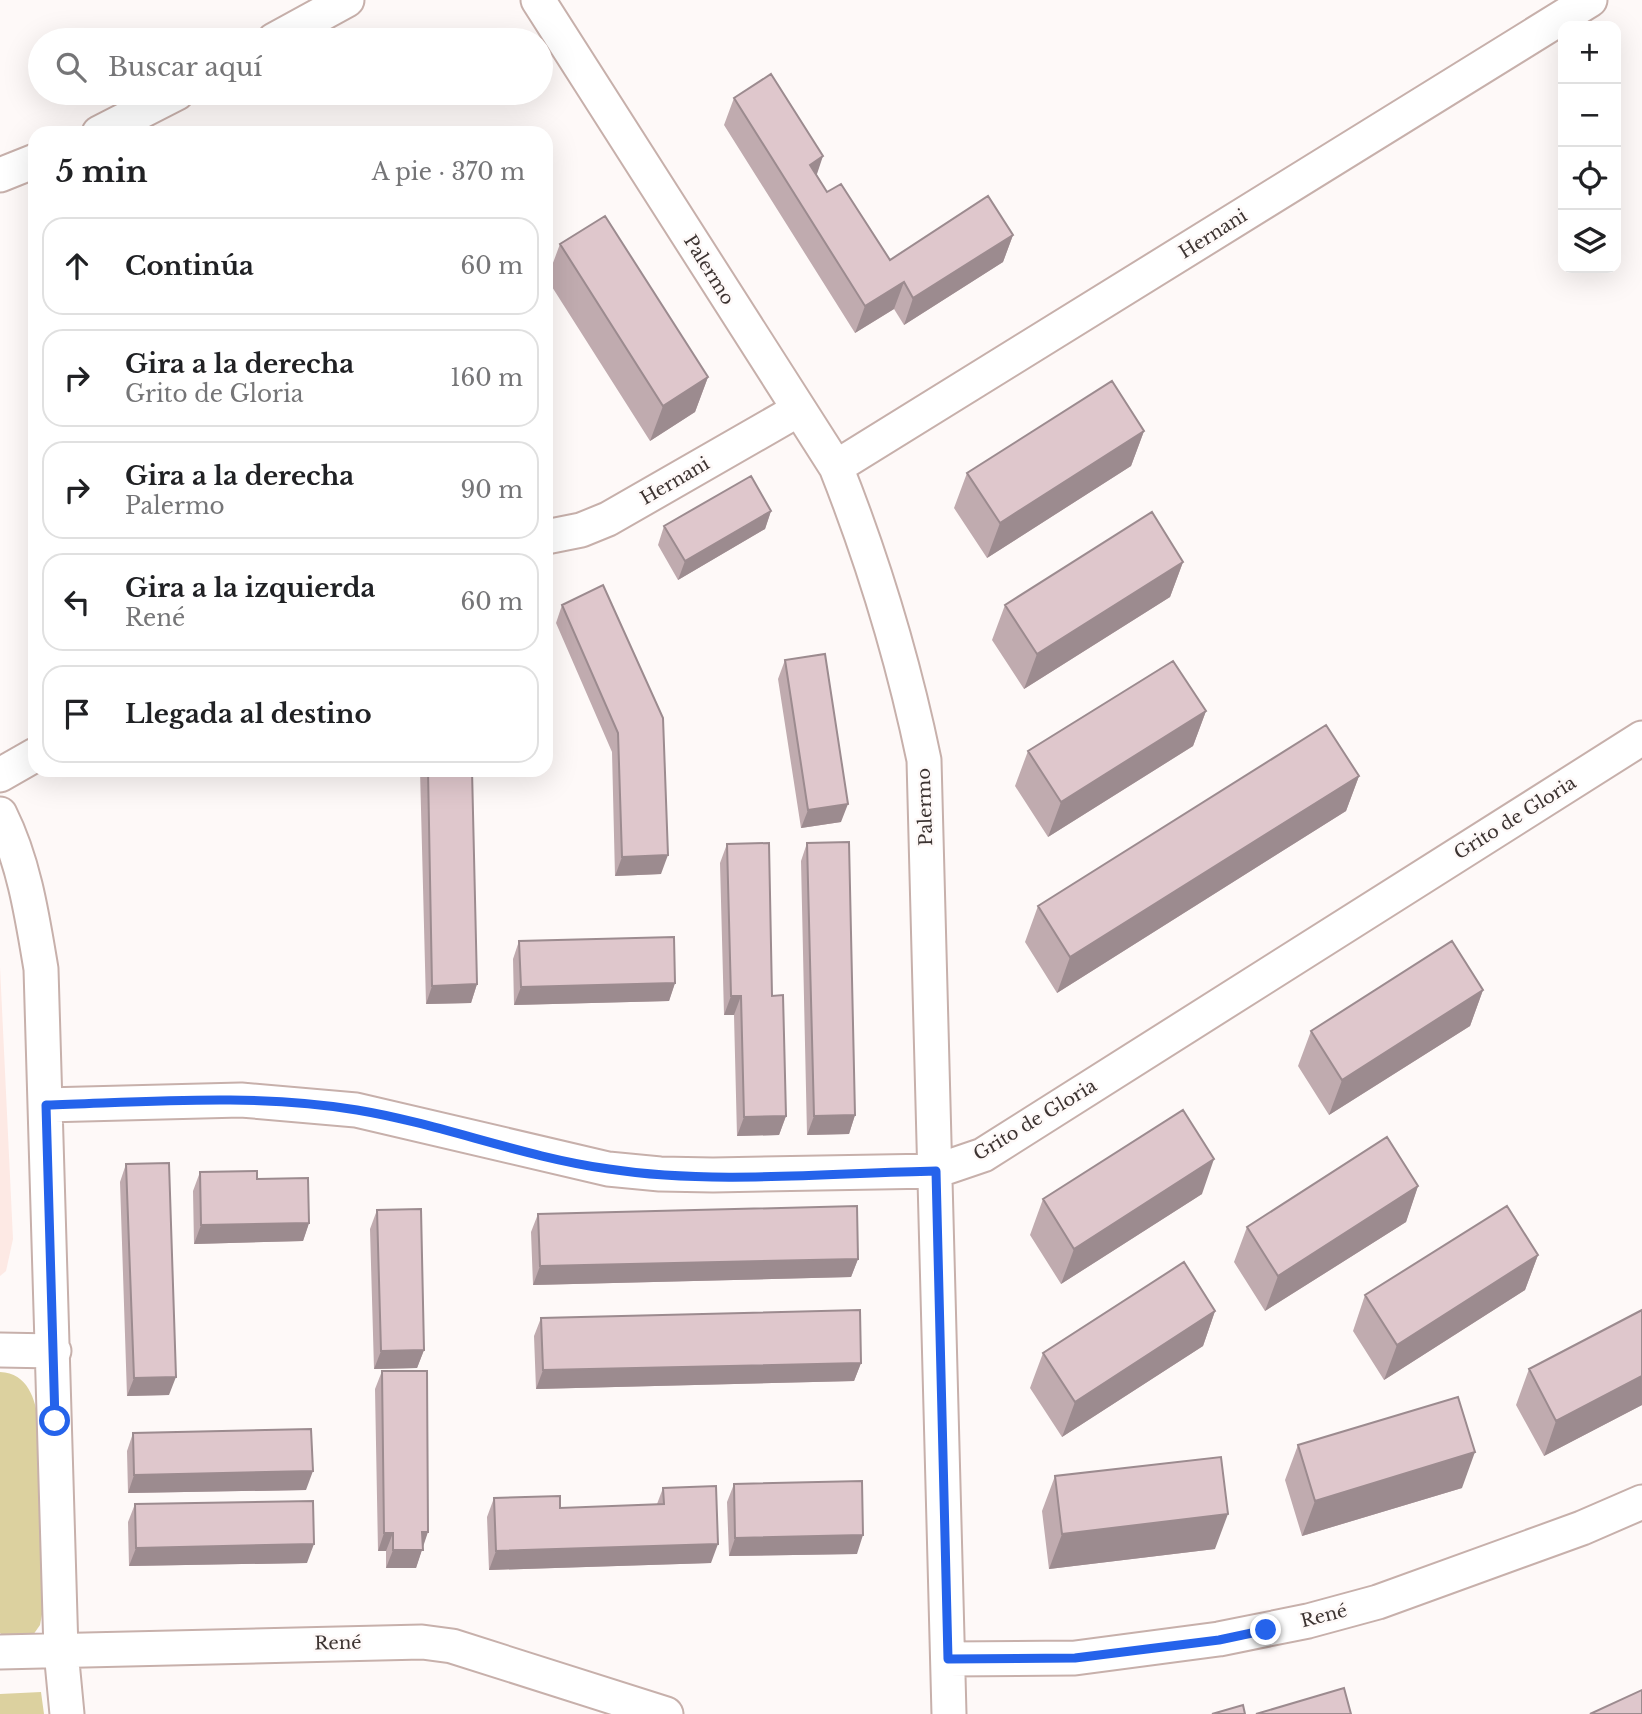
<!DOCTYPE html>
<html lang="es">
<head>
<meta charset="utf-8">
<style>
  body { margin:0; font-family:"Libre Baskerville",serif; background:#f2f2f2; color:#202124 }
  .controls { position:absolute; right:21px; top:21px; display:grid; overflow:hidden; border-radius:14px; box-shadow:0 7px 28px #0002 }
  .controls button { width:63px; height:63px; display:grid; place-items:center; padding:0; border:0; border-bottom:2px solid #e0e0e0; background:#fff; color:#202124; font:35px sans-serif }
  .stop { position:absolute; width:21px; height:21px; margin:-16px; border:5px solid #2563eb; border-radius:50%; background:#fff }
  .stop.end { background:#2563eb; border-color:#fff; box-shadow:0 2px 7px #0008 }
  .list { margin:0; padding:0; list-style:none }
  h2 { display:flex; justify-content:space-between; align-items:center; height:91px; margin:0; padding:0 28px; font-size:30px }
  h2 small { font-size:23px; font-weight:400; color:#757577 }
  .list li { display:grid; grid-template-columns:46px 1fr auto; gap:21px; align-items:center; box-sizing:border-box; height:98px; margin:0 14px 14px; padding:0 14px; border:2px solid #e0e0e0; border-radius:21px }
  .list b { display:block; font-size:26px; white-space:nowrap }
  .list p { margin:0; font-size:23px; white-space:nowrap; color:#757577 }
  .list em { font-size:23px; font-style:normal; color:#757577 }
  .icon { flex:none; width:38px; height:38px; fill:none; stroke:currentColor; stroke-width:2; stroke-linecap:round; stroke-linejoin:round }
  .map { position:relative; flex:none; width:1642px; height:1714px; overflow:hidden }
  .search { position:absolute; background:#fff; box-shadow:0 7px 28px #0002; left:28px; top:28px; width:525px; height:77px; display:flex; align-items:center; gap:18px; box-sizing:border-box; padding:0 24px; border-radius:38px; color:#757577; font-size:26px }
  .panel { position:absolute; background:#fff; box-shadow:0 7px 28px #0002; left:28px; top:126px; width:525px; height:651px; border-radius:21px }
  .map>svg:first-child { display:block }
</style>
</head>
<body>
<div class="map">
<svg width="1642" height="1714" viewBox="0 0 1642 1714">
  <rect width="100%" height="100%" fill="#fef9f8"/>
  <path fill="#fde9e4" d="M0 967 13 1239 6 1271 0 1276Z"/>
  <path fill="#dcd19f" d="M0 1372C28 1373 35 1399 39 1422L44 1604 40 1625 33 1635 7 1639 0 1633Z
    M41 1692 44 1714H0V1694Z"/>
  <g fill="none" stroke-linecap="round" stroke-linejoin="round">
    <g stroke="#c7b0ab" stroke-width="37">
      <path id="street" d="M538 0 836 467C874 563 903 659 924 760L949 1714
        M274 40 347 0
        M99 133 177 93
        M0 175 35 161
        M836 467 1590 0
        M546 537 581 530 608 519 798 410
        M0 775 35 755
        M0 814C24 862 32 915 41 969L61 1651 67 1714
        M45 1105 241 1100 356 1110 608 1169 660 1174 713 1175 936 1171 983 1155 1642 738
        M0 1350 54 1351
        M0 1652 422 1642 452 1646 666 1714
        M948 1659 1075 1658 1219 1639 1308 1621 1378 1602 1582 1528 1642 1502"/>
    </g>
    <use href="#street" stroke="#fff" stroke-width="33"/>
  </g>
  <path fill="#c0abaf" d="M734 98 817 175 827 192 890 260 1013 235 1003 262 904 325 894 309 855 333 724 125Z
    M560 244 708 377 695 412 650 441 547 279Z
    M1144 431 1131 466 987 558 954 508 967 473Z
    M771 511 765 529 678 580 658 545 664 526Z
    M1183 562 1170 597 1024 689 992 640 1005 605Z
    M603 585 661 874 615 876 612 752 556 623 562 605Z
    M785 660 841 822 801 828 778 679Z
    M1206 711 1193 746 1048 837 1015 786 1028 751Z
    M420 770H472L477 984 471 1003 426 1004Z
    M1359 776 1346 811 1057 993 1025 942 1038 906Z
    M807 843 855 1115 849 1134 807 1135 801 861Z
    M727 844 772 996 786 1116 779 1135 737 1136 734 1015H724L720 863Z
    M519 941 675 983 669 1001 514 1005 513 959Z
    M1483 990 1470 1026 1329 1115 1298 1066 1311 1031Z
    M126 1164 169 1395 127 1396 120 1182Z
    M200 1172 257 1179 309 1223 303 1241 194 1244 193 1191Z
    M1418 1186 1406 1222 1265 1311 1234 1262 1247 1227Z
    M1202 1194 1061 1284 1030 1235 1043 1199Z
    M377 1210 424 1350 417 1368 374 1369 370 1229Z
    M538 1214 858 1259 851 1277 533 1285 531 1232Z
    M1538 1255 1525 1290 1384 1380 1353 1331 1365 1295Z
    M1642 1310V1405L1544 1456 1516 1405 1529 1369Z
    M1215 1311 1203 1346 1062 1437 1030 1388 1043 1353Z
    M541 1318 861 1363 854 1381 536 1389 534 1336Z
    M382 1371 423 1546 416 1568H386V1551H378L375 1389Z
    M133 1433 306 1490 128 1493 127 1451Z
    M1298 1445 1462 1488 1302 1536 1285 1480Z
    M1055 1476 1215 1549 1049 1569 1042 1511Z
    M734 1484 857 1554 729 1556 727 1502Z
    M663 1488 711 1563 489 1570 487 1517 494 1498 560 1508 657 1504Z
    M135 1504 307 1563 129 1566 128 1522Z"/>
  <path fill="#9c8b8f" d="M823 156 814 183 810 165Z
    M1013 235 1003 262 904 325 913 298Z
    M904 282 894 309 855 333 865 306Z
    M708 377 695 412 650 441 663 406Z
    M1144 431 1131 466 987 558 1000 523Z
    M771 511 765 529 678 580 685 561Z
    M1183 562 1170 597 1024 689 1037 654Z
    M1206 711 1193 746 1048 837 1061 802Z
    M1359 776 1346 811 1057 993 1070 957Z
    M848 804 841 822 801 828 808 810Z
    M668 855 661 874 615 876 622 857Z
    M675 983 669 1001 514 1005 521 987Z
    M477 984 471 1003 426 1004 432 986Z
    M1483 990 1470 1026 1329 1115 1342 1080Z
    M731 996H741L734 1015H724Z
    M855 1115 849 1134 807 1135 814 1116Z
    M786 1116 779 1135 737 1136 744 1117Z
    M1214 1159 1202 1194 1061 1284 1074 1249Z
    M1418 1186 1406 1222 1265 1311 1278 1276Z
    M309 1223 303 1241 194 1244 201 1225Z
    M1538 1255 1525 1290 1384 1380 1397 1345Z
    M858 1259 851 1277 533 1285 540 1266Z
    M1215 1311 1203 1346 1062 1437 1075 1402Z
    M424 1350 417 1368 374 1369 381 1351Z
    M861 1363 854 1381 536 1389 543 1370Z
    M1642 1376V1405L1544 1456 1556 1421Z
    M176 1377 169 1395 127 1396 134 1378Z
    M1475 1452 1462 1488 1302 1536 1315 1501Z
    M313 1471 306 1490 128 1493 134 1475Z
    M1228 1514 1215 1549 1049 1569 1062 1534Z
    M422 1532H428L416 1568H386L393 1550Z
    M384 1533H393L386 1551H378Z
    M863 1535 857 1554 729 1556 735 1538Z
    M314 1544 307 1563 129 1566 136 1548Z
    M718 1544 711 1563 489 1570 496 1551Z"/>
  <path fill="#dfc7cc" stroke="#9c8b8f" stroke-width="2" d="M771 74 823 156 810 165 827 192 841 184 890 260 988 196 1013 235 913 298 904 282 865 306 734 98Z
    M605 216 708 377 663 406 560 244Z
    M1112 381 1144 431 1000 523 967 473Z
    M751 476 771 511 685 561 664 526Z
    M1152 512 1183 562 1037 654 1005 605Z
    M603 585 663 718 668 855 622 857 618 733 562 605Z
    M825 654 848 804 808 810 785 660Z
    M1173 661 1206 711 1061 802 1028 751Z
    M1326 725 1359 776 1070 957 1038 906Z
    M428 770H472L477 984 432 986Z
    M849 842 855 1115 814 1116 807 843Z
    M769 843 772 996 783 995 786 1116 744 1117 741 996H731L727 844Z
    M674 937 675 983 521 987 519 941Z
    M1452 941 1483 990 1342 1080 1311 1031Z
    M1183 1110 1214 1159 1074 1249 1043 1199Z
    M1387 1137 1418 1186 1278 1276 1247 1227Z
    M169 1163 176 1377 134 1378 126 1164Z
    M257 1171V1179L308 1178 309 1223 201 1225 200 1172Z
    M857 1206 858 1259 540 1266 538 1214Z
    M1507 1206 1538 1255 1397 1345 1365 1295Z
    M421 1209 424 1350 381 1351 377 1210Z
    M1184 1262 1215 1311 1075 1402 1043 1353Z
    M860 1310 861 1363 543 1370 541 1318Z
    M1642 1310V1376L1556 1421 1529 1369Z
    M382 1371H427L428 1532H422L423 1550H393V1533H384Z
    M1458 1397 1475 1452 1315 1501 1298 1445Z
    M311 1429 313 1471 134 1475 133 1433Z
    M1221 1457 1228 1514 1062 1534 1055 1476Z
    M862 1481 863 1535 735 1538 734 1484Z
    M716 1486 718 1544 496 1551 494 1498 560 1496V1508L664 1504 663 1488Z
    M313 1501 314 1544 136 1548 135 1504Z
    M1344 1688 1351 1714H1256Z
    M1642 1690V1714H1590Z
    M1243 1705 1245 1714H1212Z"/>
  <g fill="none" stroke-linecap="round" stroke-linejoin="round">
    <path stroke="#2563eb" stroke-width="9" d="M55 1421 46 1105C148 1102 255 1093 357 1110 441 1124 523 1157 609 1169 712 1185 831 1173 936 1171L948 1659 1075 1658 1219 1640 1266 1630"/>
  </g>
  <g text-anchor="middle" stroke-width="5" stroke-linejoin="round" paint-order="stroke">
    <g font-size="18" fill="#3c3331" stroke="#fef9f8">
      <text transform="translate(1213 234) rotate(-32)" y="6">Hernani</text>
      <text transform="translate(709 270) rotate(58)" y="6">Palermo</text>
      <text transform="translate(675 481) rotate(-30)" y="6">Hernani</text>
      <text transform="translate(925 807) rotate(-92)" y="6">Palermo</text>
      <text transform="translate(1515 818) rotate(-32)" y="6">Grito de Gloria</text>
      <text transform="translate(1035 1120) rotate(-31)" y="6">Grito de Gloria</text>
      <text transform="translate(1324 1616) rotate(-14)" y="6">René</text>
      <text transform="translate(338 1643) rotate(-1)" y="6">René</text>
    </g>
  </g>
</svg>
<div class="controls">
<button>+</button>
<button>−</button>
<button><svg class="icon" aria-label="locate" viewBox="0 0 24 24"><circle cx="12" cy="12" r="6"/><path d="M12 2v4M12 18v4M2 12h4M18 12h4"/></svg></button>
<button><svg class="icon" aria-label="layers" viewBox="0 0 24 24"><path d="M12 4l9 5-9 5-9-5zM3 14l9 5 9-5"/></svg></button>
</div>
<div class="stop" style="left:55px;top:1421px"></div>
<div class="stop end" style="left:1266px;top:1630px"></div>
<div class="search"><svg class="icon" aria-label="search" viewBox="0 0 24 24"><circle cx="10" cy="10" r="6"/><path d="M15 15l6 6"/></svg>Buscar aquí</div>
<section class="panel">
<h2>5 min<small>A pie · 370 m</small></h2>
<ul class="list">
<li><svg class="icon" aria-label="ahead" viewBox="0 0 24 24"><path d="M12 20V5M6 11l6-6 6 6"/></svg><div><b>Continúa</b></div><em>60 m</em></li>
<li><svg class="icon" aria-label="right" viewBox="0 0 24 24"><path d="M7 20v-9h11M14 6l5 5-5 5"/></svg><div><b>Gira a la derecha</b><p>Grito de Gloria</p></div><em>160 m</em></li>
<li><svg class="icon" aria-label="right" viewBox="0 0 24 24"><path d="M7 20v-9h11M14 6l5 5-5 5"/></svg><div><b>Gira a la derecha</b><p>Palermo</p></div><em>90 m</em></li>
<li><svg class="icon" aria-label="left" viewBox="0 0 24 24"><path d="M17 20v-9H6M10 6l-5 5 5 5"/></svg><div><b>Gira a la izquierda</b><p>René</p></div><em>60 m</em></li>
<li><svg class="icon" aria-label="arrive" viewBox="0 0 24 24"><path d="M6 21V4h12l-3 4 3 4H6"/></svg><div><b>Llegada al destino</b></div></li>
</ul>
</section>
</div>
</body>
</html>
